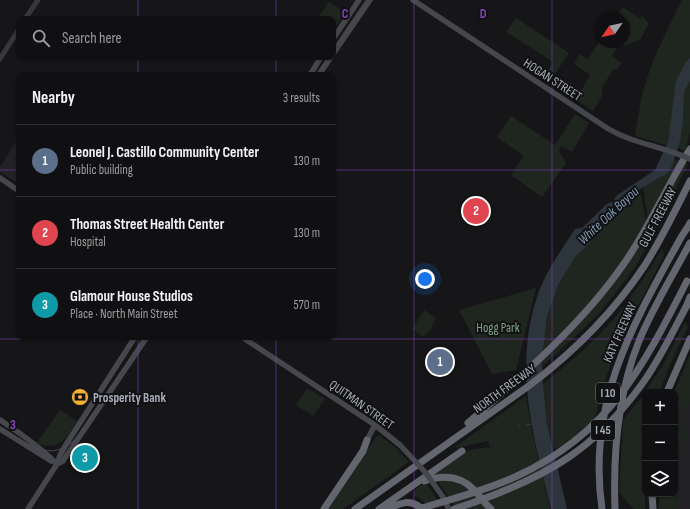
<!DOCTYPE html>
<html lang="en">
<head>
<meta charset="utf-8">
<style>
  body { margin:0; font-family:"Sofia Sans Condensed",sans-serif; background:#19191b; color:#f1f3f6 }
  .controls { position:absolute; right:12px; bottom:12px; display:grid; overflow:hidden; border-radius:8px; box-shadow:0 1px 3px #0004 }
  .controls button { width:36px; height:36px; display:grid; place-items:center; padding:0; border:0; border-bottom:1px solid #303032; background:#101012; color:#f1f3f6; font:20px sans-serif }
  .compass { position:absolute; left:594px; top:12px; width:36px; height:36px; border-radius:50%; background:#101012; box-shadow:0 1px 3px #0004; rotate:236deg }
  .you { position:absolute; left:425px; top:279px; width:14px; height:14px; margin:-10px; border:3px solid #fff; border-radius:50%; background:#1a73e8; box-shadow:0 0 0 6px #1a73e833 }
  .badge { display:grid; place-items:center; width:26px; height:26px; border-radius:50%; background:#db2777; color:#fff; font-size:13px; font-weight:700 }
  .pin { position:absolute; translate:-50% -50%; border:2px solid #fff; box-shadow:0 1px 4px #0006 }
  .list { margin:0; padding:0; list-style:none }
  h2 { display:flex; justify-content:space-between; align-items:center; height:52px; margin:0; padding:0 16px; font-size:17px }
  h2 small { font-size:13px; font-weight:400; color:#9c9d9f }
  .list li { display:grid; grid-template-columns:26px 1fr auto; gap:12px; align-items:center; box-sizing:border-box; height:72px; padding:0 16px; border-top:1px solid #303032 }
  .list b { display:block; font-size:15px; white-space:nowrap }
  .list p { margin:0; font-size:13px; white-space:nowrap; color:#9c9d9f }
  .list em { font-size:13px; font-style:normal; color:#9c9d9f }
  .icon { flex:none; width:22px; height:22px; fill:none; stroke:currentColor; stroke-width:2; stroke-linecap:round; stroke-linejoin:round }
  .map { position:relative; flex:none; width:690px; height:509px; overflow:hidden }
  .search { position:absolute; background:#101012; box-shadow:0 1px 3px #0004; left:16px; top:16px; width:320px; height:44px; display:flex; align-items:center; gap:10px; box-sizing:border-box; padding:0 14px; border-radius:8px; color:#9c9d9f; font-size:15px }
  .panel { position:absolute; background:#101012; box-shadow:0 1px 3px #0004; left:16px; top:72px; width:320px; height:268px; border-radius:8px }
  .map>svg:first-child { display:block }
</style>
</head>
<body>
<div class="map">
<svg width="690" height="509" viewBox="0 0 690 509">
  <rect width="100%" height="100%" fill="#161618"/>
  <path fill="#222225" d="M19 137V184L0 172V167Z
    M690 404V509H676L679 443 676 415Z"/>
  <path fill="#1e261f" d="M682 0H690V58L685 63 674 104 668 142 666 145 635 136C637 123 639 109 642 96 650 62 667 31 682 0Z
    M329 2 345 12 333 31V19H317Z
    M622 7 640 18 643 14V17L649 23 640 40 625 46 619 42H624V18H616Z
    M516 18 569 53 549 83 543 78 553 62 506 32Z
    M600 41 608 42 617 48 612 56 622 63 617 69 613 70 602 87V96L593 111 558 88 564 79 581 91 590 75 574 64 580 54 588 59Z
    M690 80V133L685 151 677 148 683 121 684 92Z
    M575 114 589 123 572 152 561 146 559 151 566 163 542 197 511 175 524 156 497 137 511 116 555 145Z
    M674 159 688 164 652 237 648 221 643 187C657 180 669 174 674 159Z
    M640 189 650 241 636 266 626 280 597 316 543 366C542 327 551 289 575 257 579 252 586 248 590 242 592 239 593 234 595 231 608 216 624 202 640 189Z
    M662 249 664 255 616 350 601 392 595 420 558 450 553 448 547 424 543 384C569 363 596 341 617 315 634 294 648 272 662 249Z
    M536 288 516 370 492 374 459 310Z
    M424 310 436 318 431 327 432 328 423 337 412 329Z
    M685 322 688 327 668 369 660 392H645L663 365Z
    M690 355V404L676 415 689 435 679 443 676 509H659V494H675L674 392Z
    M307 388 325 399 313 416 296 405Z
    M645 393V509H633L619 492 623 420Z
    M526 396 531 427 550 509H456L433 473 461 454 470 450 490 447 488 441 456 448 455 447Z
    M60 410 77 421C67 438 59 452 37 443Z
    M379 435 396 448 409 462 343 509H328L376 437Z
    M426 483 438 501 426 504 420 498 414 496C414 488 420 486 426 483Z"/>
  <path fill="#2c353c" d="M690 58V80L684 92 683 121 680 141 672 166 666 174 640 189 630 197 594 233 590 243 575 257 558 285 547 317 542 358 543 384 547 424 567 509H551C534 437 513 371 537 297 545 272 561 251 575 229L582 228 607 204 614 201 616 196 655 170 668 142 676 81 685 63Z"/>
  <g fill="none" stroke-linecap="round" stroke-linejoin="round">
    <path stroke="#2c353c" stroke-width="1.5" d="M519 425H520
      M526 425 532 424"/>
    <path stroke="#37383d" stroke-width="5" d="M25 19 38 0
      M0 59 19 29"/>
    <path stroke="#45474d" stroke-width="5.5" d="M413 0 607 128
      M333 39 359 0
      M333 54 370 0
      M310 75 321 57
      M319 75 331 57
      M0 178 19 191
      M242 337 375 425 400 445
      M0 420C20 433 40 447 57 464
      M0 429 51 461
      M367 440 375 425
      M57 464 63 461 147 337
      M443 498 449 509
      M28 509 57 464 60 455 67 443 135 337"/>
    <path stroke="#63666e" stroke-width="7" d="M686 307 690 297
      M667 392 690 339
      M468 423C522 376 582 324 623 265 649 229 666 187 690 149
      M424 481C442 475 460 475 474 490 480 496 485 504 491 509
      M652 494 653 509
      M324 509 363 451 367 440
      M355 509 530 385C575 351 614 312 645 265 662 238 676 209 690 181
      M379 509 462 451
      M388 509C400 503 411 498 422 509
      M454 509 475 502
      M602 509C587 405 630 329 679 241 682 235 687 229 690 223
      M615 509C613 453 618 393 639 341 653 307 673 275 690 243"/>
    <path stroke="#4a4c52" stroke-width="1" d="M333 49 366 0
      M316 75 328 57
      M0 427C27 444 53 467 80 434L144 337"/>
    <path stroke="#45474d" stroke-width="5.5" d="M607 128C633 144 663 146 690 159
      M400 445 425 472 443 497"/>
    <path stroke="#63666e" stroke-width="7" d="M475 502C548 476 596 448 642 384 659 361 672 333 686 307
      M419 509C451 499 485 491 517 476 609 434 643 367 687 281"/>
  </g>
  <path fill="none" stroke="#8446be" stroke-width="1" stroke-opacity="0.55" d="M138 0V19M276 0V19M414 0V509M552 0V509M138 57V75M276 57V75M0 170H19M333 170H690M138 337V509M276 337V509M0 339H690"/>
  <defs>
    <g id="bank-disc" transform="scale(0.9)"><circle r="9.5" fill="#f2b134" stroke="#111113"/><path d="M-6-4H6V4H-6ZM0-2.3a2.3 2.3 0 1 0 0 4.6a2.3 2.3 0 1 0 0-4.6Z" fill="#111"/></g>
  </defs>
  <g fill-rule="evenodd">
    <use href="#bank-disc" x="80" y="397"/>
  </g>
  <g text-anchor="middle" stroke-width="4" stroke-linejoin="round" paint-order="stroke">
    <g fill="#111113" stroke="#7b7e86" stroke-width="1">
      <rect x="596" y="383" width="24" height="20" rx="3"/>
      <rect x="591" y="420" width="24" height="20" rx="3"/>
    </g>
    <g font-size="12" font-weight="bold" fill="#a8adb8">
      <text x="608" y="397">I 10</text>
      <text x="603" y="434">I 45</text>
    </g>
    <g font-size="13" fill="#a8adb8" stroke="#111113">
      <text transform="translate(553 79) rotate(33)" y="5">HOGAN STREET</text>
      <text transform="translate(657 217) rotate(-62)" y="5">GULF FREEWAY</text>
      <text transform="translate(619 332) rotate(-66)" y="5">KATY FREEWAY</text>
      <text transform="translate(504 388) rotate(-36)" y="5">NORTH FREEWAY</text>
      <text transform="translate(362 404) rotate(35)" y="5">QUITMAN STREET</text>
    </g>
    <g font-size="13" fill="#7fa381" stroke="#111113">
      <text x="498" y="332">Hogg Park</text>
    </g>
    <g font-size="13" font-weight="bold" fill="#a8adb8" stroke="#111113" text-anchor="start">
      <text x="93" y="402">Prosperity Bank</text>
    </g>
    <g font-size="14" font-style="italic" fill="#7f9bb3" stroke="#111113">
      <text transform="translate(608 215) rotate(-43)" y="5">White Oak Bayou</text>
    </g>
  </g>
  <g font-size="13" text-anchor="middle" font-weight="bold" fill="#8446be" stroke="#111113" stroke-width="4" stroke-linejoin="round" paint-order="stroke">
    <text x="345" y="18">C</text>
    <text x="483" y="18">D</text>
    <text x="13" y="429">3</text>
  </g>
</svg>
<div class="controls">
<button>+</button>
<button>−</button>
<button><svg class="icon" aria-label="layers" viewBox="0 0 24 24"><path d="M12 4l9 5-9 5-9-5zM3 14l9 5 9-5"/></svg></button>
</div>
<svg class="compass" viewBox="-18 -18 36 36"><path d="M0-13l5 13h-10z" fill="#e53935"/><path d="M0 13l5-13h-10z" fill="#9c9d9f"/></svg>
<div class="you"></div>
<div class="pin badge" style="left:440px;top:362px;background:#5c6f8a">1</div>
<div class="pin badge" style="left:476px;top:211px;background:#e0444e">2</div>
<div class="pin badge" style="left:85px;top:458px;background:#0f9aa8">3</div>
<div class="search"><svg class="icon" aria-label="search" viewBox="0 0 24 24"><circle cx="10" cy="10" r="6"/><path d="M15 15l6 6"/></svg>Search here</div>
<section class="panel">
<h2>Nearby<small>3 results</small></h2>
<ul class="list">
<li><span class="badge" style="background:#5c6f8a">1</span><div><b>Leonel J. Castillo Community Center</b><p>Public building</p></div><em>130 m</em></li>
<li><span class="badge" style="background:#e0444e">2</span><div><b>Thomas Street Health Center</b><p>Hospital</p></div><em>130 m</em></li>
<li><span class="badge" style="background:#0f9aa8">3</span><div><b>Glamour House Studios</b><p>Place · North Main Street</p></div><em>570 m</em></li>
</ul>
</section>
</div>
</body>
</html>
